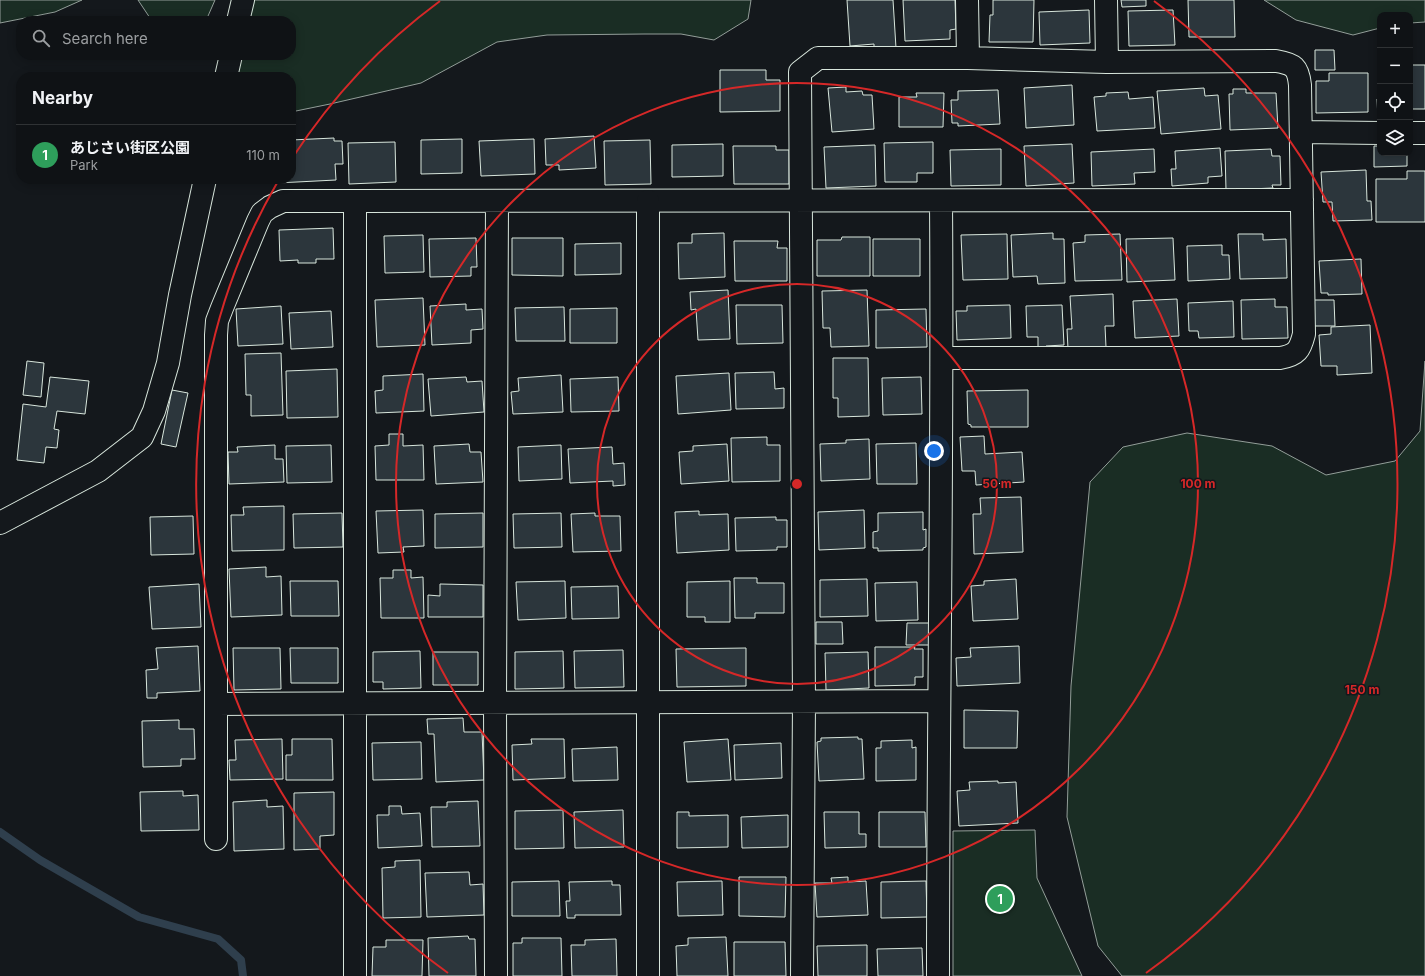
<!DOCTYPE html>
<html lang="en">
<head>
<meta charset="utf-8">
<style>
  body { margin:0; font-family:Inter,"Noto Sans JP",sans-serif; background:#181b1e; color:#f1f3f6 }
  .controls { position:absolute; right:12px; top:12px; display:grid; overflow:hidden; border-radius:8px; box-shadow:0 2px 10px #0003 }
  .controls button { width:36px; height:36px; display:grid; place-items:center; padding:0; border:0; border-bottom:1px solid #2f3234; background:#0f1215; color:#f1f3f6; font:20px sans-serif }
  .you { position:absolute; left:934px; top:451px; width:14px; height:14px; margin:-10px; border:3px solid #fff; border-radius:50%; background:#1a73e8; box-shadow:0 0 0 6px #1a73e833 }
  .badge { display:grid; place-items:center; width:26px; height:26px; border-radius:50%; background:#ffb74d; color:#fff; font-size:13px; font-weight:700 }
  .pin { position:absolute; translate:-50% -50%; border:2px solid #fff; box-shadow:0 1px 4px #0006 }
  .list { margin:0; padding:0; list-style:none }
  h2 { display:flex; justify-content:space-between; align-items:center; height:52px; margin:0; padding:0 16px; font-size:17px }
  h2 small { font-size:13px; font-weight:400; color:#9b9ea0 }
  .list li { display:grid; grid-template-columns:26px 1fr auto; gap:12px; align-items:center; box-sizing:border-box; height:60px; padding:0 16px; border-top:1px solid #2f3234 }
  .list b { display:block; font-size:15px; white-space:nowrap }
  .list p { margin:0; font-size:13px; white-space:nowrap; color:#9b9ea0 }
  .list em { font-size:13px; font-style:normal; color:#9b9ea0 }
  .icon { flex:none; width:22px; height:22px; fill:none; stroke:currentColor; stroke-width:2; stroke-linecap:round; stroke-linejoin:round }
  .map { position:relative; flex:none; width:1425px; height:976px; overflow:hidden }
  .search { position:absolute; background:#0f1215; box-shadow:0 2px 10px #0003; left:16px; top:16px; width:280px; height:44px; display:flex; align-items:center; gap:10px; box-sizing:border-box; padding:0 14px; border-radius:16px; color:#9b9ea0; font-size:15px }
  .panel { position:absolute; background:#0f1215; box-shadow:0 2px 10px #0003; left:16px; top:72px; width:280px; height:112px; border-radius:16px }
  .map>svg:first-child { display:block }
</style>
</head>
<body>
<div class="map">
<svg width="1425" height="976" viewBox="0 0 1425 976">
  <rect width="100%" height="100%" fill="#14181c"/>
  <path fill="#1a2d24" stroke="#939e99" d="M0 0H82L55 12 0 23Z
    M138 0H215L208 16 203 21H152Z
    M251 0H751L748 19 714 40 681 34H644L547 35 497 42 421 83 330 104 291 112V77H234L239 55H291V21H247Z
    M1264 0H1425V22L1410 23V15H1380V28L1353 35 1296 20Z
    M1425 361V976H1122L1098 946 1067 817 1071 686 1090 482 1123 447 1187 433 1272 446 1326 475 1395 461 1420 431Z
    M1035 830 1037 878 1082 976H953V831Z"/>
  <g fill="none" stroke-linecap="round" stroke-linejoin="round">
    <path stroke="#2f3f4d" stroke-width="8" d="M0 832 40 860 139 917 218 939 241 960 243 976"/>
  </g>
  <path fill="#2c363c" stroke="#d8e6dc" d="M847 0H893L896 48 874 49V44L850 46Z
    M903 0H955L956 29 950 30V39L905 41Z
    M993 0H1034L1033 42H989L990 15H993Z
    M1121 0H1146V6L1122 7Z
    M1188 0H1234L1235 37H1189Z
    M1089 10 1090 43 1040 45 1039 12Z
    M1173 10 1175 45 1129 46 1128 11Z
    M1315 50H1334L1335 70H1315Z
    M1410 65H1425V109H1410Z
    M720 70H766V80H780V111L720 112Z
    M1329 73H1368V112L1316 113V81H1329Z
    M1072 85 1074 125 1026 128 1024 88Z
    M846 87V92L862 91 863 95H872L874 129 832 132 828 88Z
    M1204 88 1205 96 1218 95 1221 129 1161 134 1157 91Z
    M1233 89H1246V93H1276L1278 128 1230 130 1229 94H1233Z
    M998 90 1000 124 958 126V123H952L951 100H958V91Z
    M1128 92 1129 99 1153 97 1155 128 1097 131 1094 97 1106 96V93Z
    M916 93H944L943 127H899V97H917Z
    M1380 98V119H1378L1377 99Z
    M594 136 596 168 559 170V165H546L545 139Z
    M334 138V141H342L343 164H335L336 180 277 183V179H291V140Z
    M462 139V173L421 174V140Z
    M534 139 535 174 481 176 479 141Z
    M650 140 651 184 605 185 604 141Z
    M395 142 396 182 349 184 348 143Z
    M933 142V173H917V182H885L884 143Z
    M723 144V176L672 177V145Z
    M1072 144 1074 183 1026 186 1024 146Z
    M875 145 876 186 826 188 824 147Z
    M733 146H776V150H789V184H734Z
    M1374 146H1380V153H1407V166L1374 167Z
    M1220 148 1222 176 1208 177V183L1172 186 1171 169H1176L1175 151Z
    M1001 149V185L951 186 950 150Z
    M1154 149 1155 172 1134 173 1135 184 1092 186 1091 152Z
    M1271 149 1272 156H1280L1281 185H1272L1273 188 1226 190 1225 151Z
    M1366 170 1367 201H1371L1372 220 1333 221 1332 202H1323L1321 172Z
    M1407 171H1425V222H1376V179H1407Z
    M333 228 334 259H316V263H298V260L280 261 279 230Z
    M724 233 725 277 679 279 678 243H692V234Z
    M1053 233V239H1064L1065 283 1038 284 1037 276 1013 277 1011 235Z
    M1007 234 1008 279 963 280 961 235Z
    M1120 234 1122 280 1075 281 1073 243 1085 242V235Z
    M1238 234H1263V240L1286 239 1287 278 1240 279Z
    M423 235 424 272 385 273 384 236Z
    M842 237H870V276H817V240H841Z
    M476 238 477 267H471V276L430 277 429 239Z
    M512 238H563V276L512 275Z
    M1173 238 1175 280 1127 282 1126 239Z
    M873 239H920V276H873Z
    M734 241H778L777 248H787V281H735Z
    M621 243V274L575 275V244Z
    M1222 245V255H1229L1230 279 1188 281 1187 246Z
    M1361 259 1362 294 1328 295V293H1321L1319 261Z
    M728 290 730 339 698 340 696 309 691 310 690 292Z
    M867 290 869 346 831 347 830 328H823L822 291Z
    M1113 294 1114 326H1105L1106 347 1068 349 1067 329H1072L1070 296Z
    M423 298 425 345 377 347 375 300Z
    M1177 299 1179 336 1135 338 1133 301Z
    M1275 299V307H1287L1288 338 1242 339 1241 300Z
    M1314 300H1334L1335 326H1314Z
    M1233 301 1234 337 1199 338 1198 331H1189L1188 303Z
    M466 304V310L482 309 483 329 471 330V343L432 345 430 306Z
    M736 305H782L783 343 737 344Z
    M1010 305 1011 338 957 340 956 311H967V306Z
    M1062 305 1064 345 1046 346V351H1038V337H1027L1026 306Z
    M281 306 283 344 238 346 236 309Z
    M564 307 565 341H516L515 308Z
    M617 308V343H570V309Z
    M926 309 927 347 876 348V310Z
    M331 311 333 347 291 349 289 313Z
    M1370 325 1372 373 1337 375V366H1321L1319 335 1331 334V327Z
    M281 353 283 415 251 416V395H246L245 354Z
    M833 358H868L869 416 838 417V398H833Z
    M27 361 44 363 41 397 23 395Z
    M337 369 338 417 287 418 286 371Z
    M774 372 775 389 784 388V408L736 409 735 373Z
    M729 373 731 410 678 414 676 376Z
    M423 374 424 411 376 413 375 391 383 390V376Z
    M561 375 563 412 513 414 511 392 519 391 518 378Z
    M50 377 89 381 85 414 57 411 54 429 59 430 57 448 46 447 44 463 17 460 23 404 46 407Z
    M466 377 467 382 482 381 484 412 431 416 428 379Z
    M618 377 619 411 571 412 570 379Z
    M921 377 922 414 883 415 882 378Z
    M172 390 188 393 176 447 161 444Z
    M1028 390V427H971V425L968 424 967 391Z
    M389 434H403V446L423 445 424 480H376L375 446 389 445Z
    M984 436 985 454 1022 452 1024 482 976 485 975 471H962L960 437Z
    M767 437V445H780V481L732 482 731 438Z
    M869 439 870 479 821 481 820 444 846 443V440Z
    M916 443 917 484H877L876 444Z
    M469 444 470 452H481L483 482 436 484 434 446Z
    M727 444 729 481 681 484 679 452 693 451V446Z
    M275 445V459H283L284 482 229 484 228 452H238L237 447Z
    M331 445 332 482 287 483 286 446Z
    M561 445 562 479 519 481 518 447Z
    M612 447 613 464 624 463 625 485 613 486V481L570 483 568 449Z
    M1021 497 1023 552 974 554 973 514H981L980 498Z
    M284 506V550L232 551 231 515H244L243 507Z
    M423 510 424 546 403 547 404 552 378 553 376 511Z
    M864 510 865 548 819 550 818 512Z
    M699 511V515L728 514 729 550 677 553 675 512Z
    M923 512V530L926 529V547L923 548V550L878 551V548H873V532L878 531V513Z
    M342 513 343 547 294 548 293 514Z
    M483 513V547L435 548V514Z
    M561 513 562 547 514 548 513 514Z
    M595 513V516H620L621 551 573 552 571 514Z
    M193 516 194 554 151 555 150 517Z
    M776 517V520H787V547H777V550L736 551 735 518Z
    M266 567V577L281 576 282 615 231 617 229 569Z
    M393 570H411V578L423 577 424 618H381L380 578H393Z
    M734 578H757V583H784V613H755V618H735Z
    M867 579 868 616 820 617V580Z
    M1016 579 1018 619 973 621 971 586 984 585V581Z
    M290 581H338L339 616H291Z
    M565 581 566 618 518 620 516 582Z
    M730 581V622H705V617H687V582Z
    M917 582 918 620 876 621 875 583Z
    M199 584 201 627 152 629 149 587Z
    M440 584 483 585V617H428V595L440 596Z
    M618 586 619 618 572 619 571 587Z
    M816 622H842L843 644H816Z
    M907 623H929V645H906Z
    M198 646 200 691 157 693V698H147L146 670 158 669 156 648Z
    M1019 646 1020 683 957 686 956 658 971 657 970 648Z
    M875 647H915L914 649H923V677H915V685L875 686Z
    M233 648H280L281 689 234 690Z
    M290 648H338V683H291Z
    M746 648V686L677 687 676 649Z
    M623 650 624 687 575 688 574 651Z
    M420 651 421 688 383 689V682H373V652Z
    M563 651 564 688 515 689V652Z
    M433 652H478V685H433Z
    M868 652 869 688 826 690 825 653Z
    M964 710 1018 711 1017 748H964Z
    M463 718 464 732H482L484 780 436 782 434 734H428L427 719Z
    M179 720V729H194L195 759H181V766L143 767 142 721Z
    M858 737V739H862L864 779 819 781 817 742 821 741V738Z
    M282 739 283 779 230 780 229 760H236L235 740Z
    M292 739H332L333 780H286V755H292Z
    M531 739H564L565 778 513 780 512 745 532 744Z
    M728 739 731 780 687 782 684 742Z
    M912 740V748L916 747V780L876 781V748H881V741Z
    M421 742 422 779 373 780 372 743Z
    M781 743 782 778 735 780 734 745Z
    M617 747 618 780 573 781 572 749Z
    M998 781V783L1016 782 1018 823 959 826 957 791 970 790 969 782Z
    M183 791V796L198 795 199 830 141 831 140 792Z
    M334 792V835L320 836V849L294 850V793Z
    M267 800V807L283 806 284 849 234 851 233 802Z
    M478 801 480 846 432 847 431 807H447V802Z
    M389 806H401L402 814 420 813 422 846 378 848 377 815H389Z
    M563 810 564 848 515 849V811Z
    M623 810 624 847 575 848 574 812Z
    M677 812H689V816L728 815V847L677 848Z
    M824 812H859V834H866V847L825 848Z
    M879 812H925L926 847H879Z
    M788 815V847L742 848 741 817Z
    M420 860 421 917 383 918 382 868 395 867V861Z
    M469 872 470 885 483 884 484 915 427 917 425 873Z
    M739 877H786L785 917 739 916Z
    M848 877V882L866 881 868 915 817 917 815 883H832L831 878Z
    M559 881 560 916H512V882Z
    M612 881V885H620L621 915H575V918H567L566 901H570L569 882Z
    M722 881 723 915 678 916 677 882Z
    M926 881 927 917 881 918V882Z
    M468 936 469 939H475L476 976H429L428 938Z
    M726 937 728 976H677L676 946 688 945V938Z
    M522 938H561L562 976H513V943H522Z
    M616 939 617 976H572L571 945H585V940Z
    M386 940H423L422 976H372L373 947H386Z
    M734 942H785L786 976H734Z
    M867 945V976H818L817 946Z
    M922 948 923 976H878L877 949Z"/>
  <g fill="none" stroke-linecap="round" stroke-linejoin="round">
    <g stroke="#d8e6dc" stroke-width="24">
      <path id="street" d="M967 0 968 58
        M1106 0 1107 62
        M238 21 243 0
        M226 77 231 55
        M1301 132 1380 133
        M1410 133H1425
        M355 201V976
        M0 523 98 471 142 437 154 411 168 363 180 295 205 179
        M216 704 938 701
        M216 839V335L217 321 222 308 258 221 262 213 270 207 283 201H355L1302 200
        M496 976 495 703 497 201
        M802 976 804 702 800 72 818 58H968L1107 62 1276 61C1294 64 1298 67 1300 85L1304 334C1300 350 1297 355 1280 358H942
        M938 976C938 718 943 459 941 201"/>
    </g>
    <g stroke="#d8e6dc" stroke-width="24">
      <path id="secondary" d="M648 976V201"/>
    </g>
    <use href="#street" stroke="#14181c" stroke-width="22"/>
    <use href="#secondary" stroke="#14181c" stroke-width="22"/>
  </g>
  <g fill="none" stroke="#d62828" stroke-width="2">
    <circle cx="797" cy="484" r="200"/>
    <circle cx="797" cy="484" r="401"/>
    <path d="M448 973A601 601 0 0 1 277 183M293 157A601 601 0 0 1 440 1M1154 1A601 601 0 0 1 1146 973"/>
  </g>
  <circle cx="797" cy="484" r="6" fill="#d62828" stroke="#14181c" stroke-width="2"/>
  <g font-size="12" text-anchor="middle" font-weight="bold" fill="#d62828" stroke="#14181c" stroke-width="3" stroke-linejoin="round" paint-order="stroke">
    <text x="997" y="488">50 m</text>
    <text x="1198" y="488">100 m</text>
    <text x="1362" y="694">150 m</text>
  </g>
</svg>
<div class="controls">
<button>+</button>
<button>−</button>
<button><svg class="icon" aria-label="locate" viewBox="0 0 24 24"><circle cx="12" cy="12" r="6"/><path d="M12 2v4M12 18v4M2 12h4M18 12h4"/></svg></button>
<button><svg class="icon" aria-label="layers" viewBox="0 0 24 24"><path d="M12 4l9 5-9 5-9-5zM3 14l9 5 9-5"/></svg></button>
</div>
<div class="you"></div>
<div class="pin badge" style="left:1000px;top:899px;background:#2e9e5b">1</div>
<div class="search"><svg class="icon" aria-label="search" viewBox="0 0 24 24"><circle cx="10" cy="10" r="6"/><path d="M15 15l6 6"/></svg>Search here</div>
<section class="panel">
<h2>Nearby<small></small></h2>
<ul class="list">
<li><span class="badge" style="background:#2e9e5b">1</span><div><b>あじさい街区公園</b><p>Park</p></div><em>110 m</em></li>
</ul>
</section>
</div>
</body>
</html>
